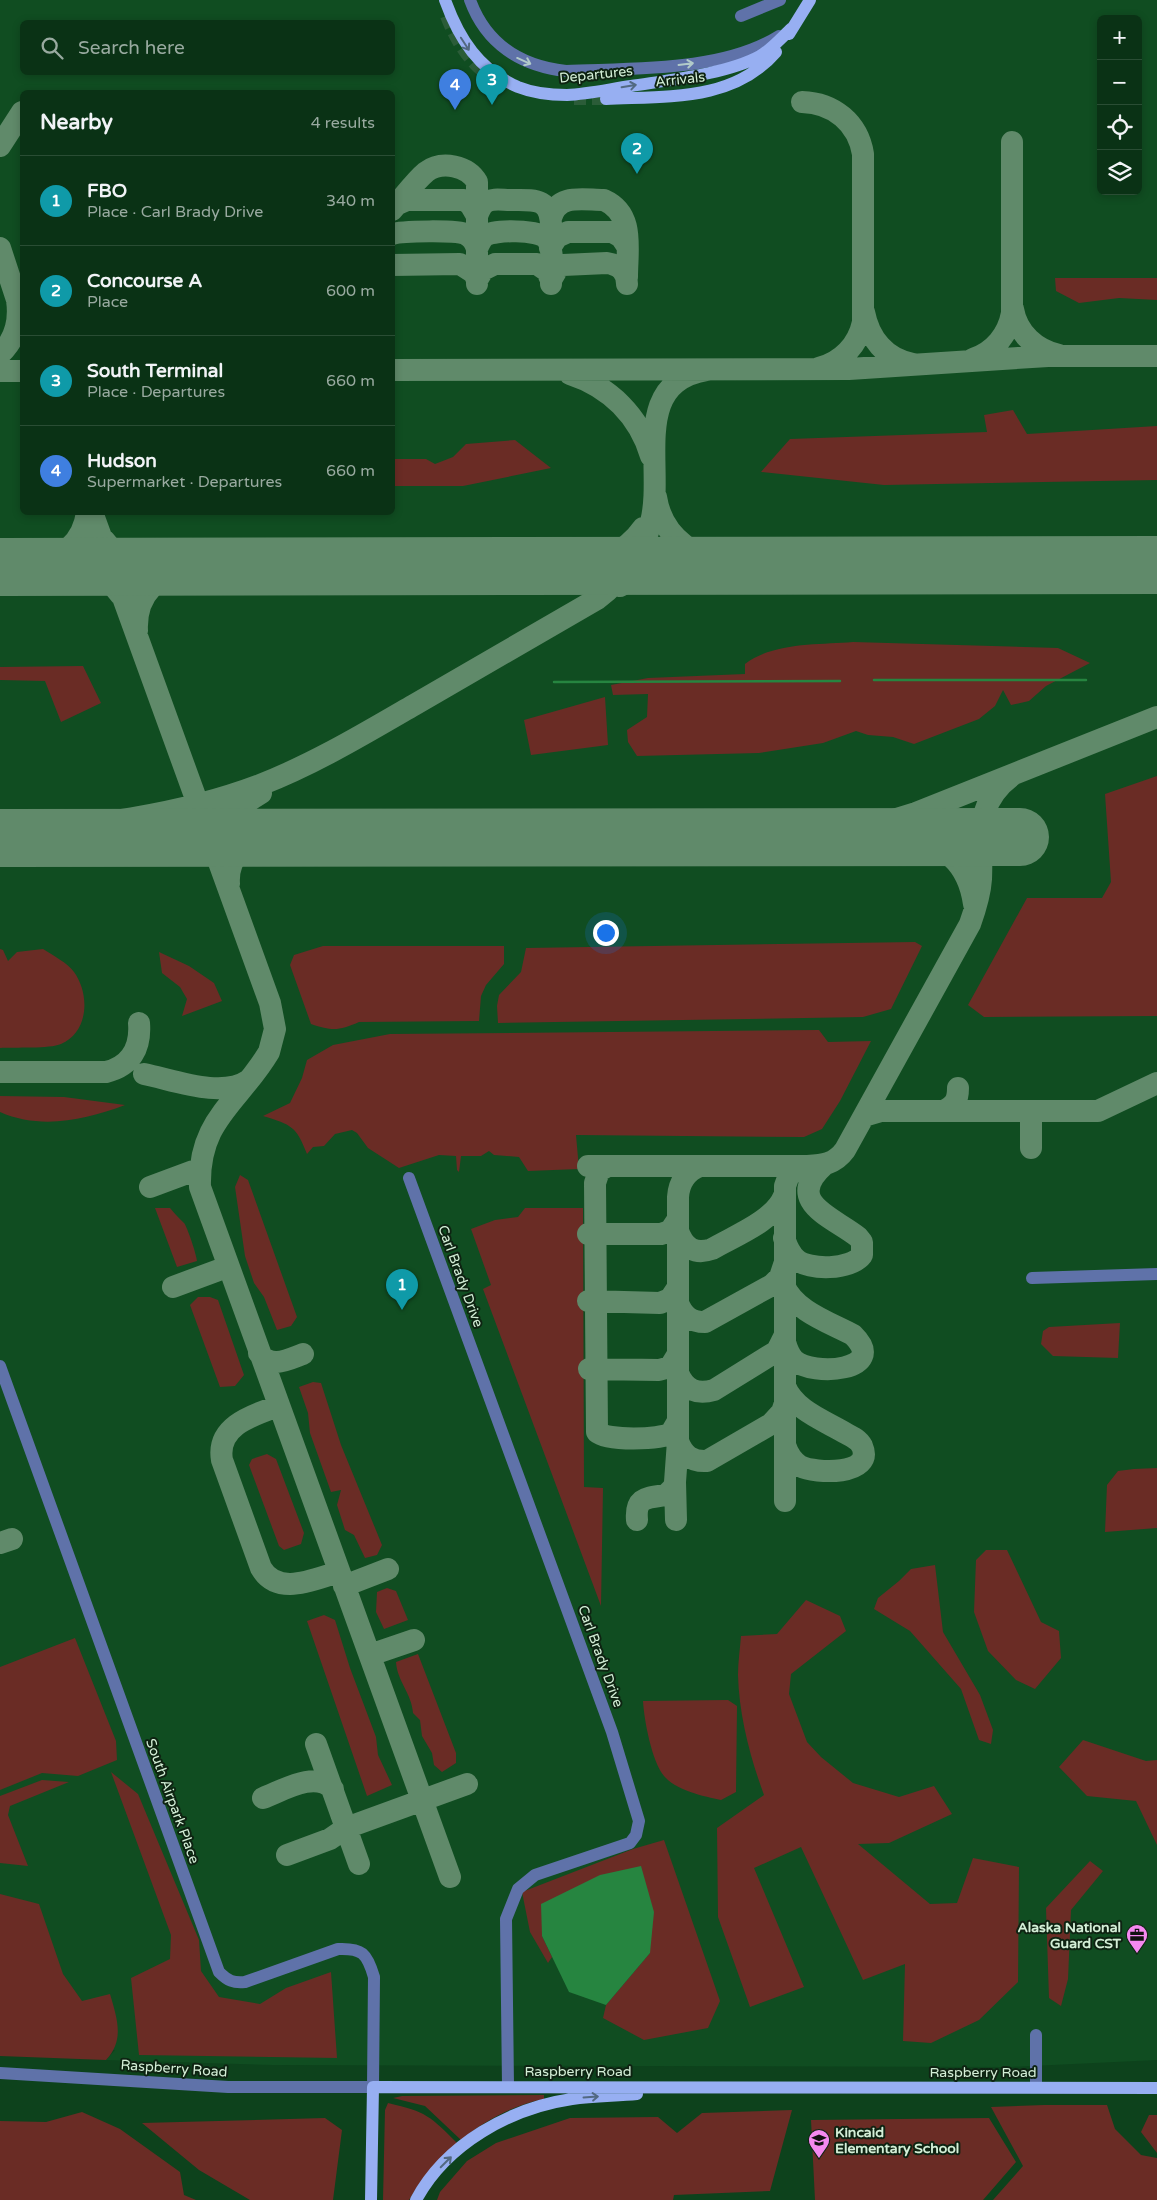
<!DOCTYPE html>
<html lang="en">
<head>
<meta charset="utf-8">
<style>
  body { margin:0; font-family:"Varela Round",sans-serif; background:#133a1e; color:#f1f3f6 }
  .controls { position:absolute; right:15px; top:15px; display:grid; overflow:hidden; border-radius:8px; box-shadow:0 2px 8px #0003 }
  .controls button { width:45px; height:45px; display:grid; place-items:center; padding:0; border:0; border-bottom:1px solid #2a4d34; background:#0a3215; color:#f1f3f6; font:25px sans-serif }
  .you { position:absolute; left:605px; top:932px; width:18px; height:18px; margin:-12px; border:4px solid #fff; border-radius:50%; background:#1a73e8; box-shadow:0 0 0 8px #1a73e833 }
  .badge { display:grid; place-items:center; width:32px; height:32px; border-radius:50%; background:#f489f0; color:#fff; font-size:16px; font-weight:700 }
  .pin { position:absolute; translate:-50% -41px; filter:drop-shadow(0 1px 2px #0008) }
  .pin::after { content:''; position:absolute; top:26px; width:18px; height:15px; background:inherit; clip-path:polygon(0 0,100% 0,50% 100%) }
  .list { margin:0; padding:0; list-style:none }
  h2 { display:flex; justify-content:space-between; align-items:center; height:65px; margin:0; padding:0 20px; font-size:21px }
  h2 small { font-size:16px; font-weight:400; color:#99aaa0 }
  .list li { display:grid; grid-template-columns:32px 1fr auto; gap:15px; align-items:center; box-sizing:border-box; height:90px; padding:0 20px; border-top:1px solid #2a4d34 }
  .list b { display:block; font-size:19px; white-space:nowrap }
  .list p { margin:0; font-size:16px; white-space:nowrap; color:#99aaa0 }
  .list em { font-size:16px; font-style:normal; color:#99aaa0 }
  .icon { flex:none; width:28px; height:28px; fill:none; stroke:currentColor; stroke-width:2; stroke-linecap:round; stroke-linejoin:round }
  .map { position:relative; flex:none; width:1157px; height:2200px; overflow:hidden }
  .search { position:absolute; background:#0a3215; box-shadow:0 2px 8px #0003; left:20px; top:20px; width:375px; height:55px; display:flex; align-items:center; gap:12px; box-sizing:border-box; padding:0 18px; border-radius:8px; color:#99aaa0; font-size:19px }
  .panel { position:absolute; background:#0a3215; box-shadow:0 2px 8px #0003; left:20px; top:90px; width:375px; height:425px; border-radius:8px }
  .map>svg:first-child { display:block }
</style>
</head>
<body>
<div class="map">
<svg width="1157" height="2200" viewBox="0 0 1157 2200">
  <rect width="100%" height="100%" fill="#0d421c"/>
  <path fill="#104d21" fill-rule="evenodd" d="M0 0H1157V2060L1010 2067 273 2065 106 2060 115 2050 0 2048ZM1101 19H1138V191H1101ZM22 22H392V72H22ZM22 92H392V512H22Z"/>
  <path fill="#6a2c25" d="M1055 278H1157V300L1119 298 1079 303 1056 291Z
    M1013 410 1027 434 1157 426V480L884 485 761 472 790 439 987 432 984 415Z
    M515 440 551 468 463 486H393V459H426L435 464 453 457 466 444Z
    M853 642 1058 648 1090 663 1046 686 1029 701 1011 705 1003 690 995 706 979 719 914 744 893 737 868 735 856 731 823 743 759 753 637 756 628 742 627 730 647 717 648 694 613 695 611 685 648 678 745 674V664C774 642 818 645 853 642Z
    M83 666 101 703 61 722 45 681 0 680V667Z
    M605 697 608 745 531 755 524 720Z
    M1157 776V1016L984 1017 968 1005 1027 898H1102L1111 882 1105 794Z
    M915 942 922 946 891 1009 863 1017 498 1023 497 1006 499 995 521 972 526 948Z
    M323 946H504V964L486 985 481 996 479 1021 359 1022C339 1031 332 1031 311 1024L290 965 294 955Z
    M0 949 3 950 8 961 17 952 43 949C52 955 68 963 74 972 90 994 89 1032 61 1044 50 1049 14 1047 0 1048Z
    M159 952 189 966 214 983 222 1001 182 1016 187 999 180 987 162 973Z
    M819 1030 828 1042 871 1041 840 1101 822 1129 804 1137 576 1135 579 1169 528 1171 519 1157 494 1155 489 1151 481 1156H461L459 1172 457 1170 456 1156 439 1155 399 1168 368 1148 357 1133 352 1130 335 1134 324 1146 313 1147 307 1154C296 1126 292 1125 263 1116L290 1103 302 1078 307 1060 333 1045 390 1034Z
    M0 1096 64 1097 125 1105C85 1120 41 1130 0 1112Z
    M240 1175 248 1180 297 1317 291 1326 277 1330 264 1297 254 1283 245 1256 235 1187Z
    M155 1208H170C175 1214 179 1218 184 1223 187 1226 197 1256 197 1261L177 1267Z
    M525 1208H583L584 1487 603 1488 601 1606 483 1289 491 1285 471 1229 495 1220 518 1217Z
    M198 1297H210L218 1300 244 1375 235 1386 220 1387 190 1305Z
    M1120 1323 1118 1358 1053 1356 1041 1344 1043 1331 1049 1327Z
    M313 1382 321 1383 341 1445 382 1545 377 1555 365 1558 354 1535 345 1530 337 1505 341 1490 331 1492 310 1433 308 1413 299 1387Z
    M267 1454 276 1459 304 1533 301 1544 284 1550 279 1546 249 1465 252 1459Z
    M1157 1468V1528L1105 1532 1107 1485 1118 1471 1134 1469Z
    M986 1550H1007L1041 1622 1059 1631 1061 1658 1035 1689 1016 1680 988 1651 974 1612 976 1560Z
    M935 1565 943 1632 980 1695 993 1730 991 1744 979 1740 961 1689 910 1631 874 1609 878 1598 899 1581 911 1569Z
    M387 1588 396 1591 408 1620 384 1629 376 1612 377 1592Z
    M806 1600 840 1616 846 1631 791 1674 789 1694 807 1742 821 1757 853 1783 899 1797 934 1786 952 1814 889 1843 858 1844 930 1904 957 1903 973 1858 1019 1867 1018 1982 979 2020 931 2043 903 2041 905 1964 863 1980 801 1847 754 1868 804 1987 750 2007 718 1917 717 1828 764 1795C750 1757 739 1715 738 1675 738 1662 740 1649 741 1636L777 1634Z
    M324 1615 335 1620 350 1668 376 1737 378 1755 392 1785 367 1796 307 1621Z
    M75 1638 116 1741 117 1760 78 1776 42 1773 0 1790V1667Z
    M418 1654 456 1753V1763L442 1772 434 1765 432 1753 422 1736 420 1720 413 1713C412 1694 397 1681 396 1662Z
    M728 1700 737 1706 736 1792 721 1800C703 1796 677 1791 664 1776 652 1762 644 1720 643 1701Z
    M1083 1740 1146 1761 1157 1760V1845L1136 1801 1087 1796 1059 1767Z
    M111 1772 138 1794 199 1940 201 1971 219 1997 260 2004 286 1988 331 1972 337 2058 139 2055 131 1978 170 1959 171 1935Z
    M42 1780 69 1782 10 1806 8 1815 28 1866 0 1863V1796Z
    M664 1840 720 2001 708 2028 644 2040 603 2018 606 2005 650 1953 542 1936 552 1957 548 1963 530 1932 522 1892 633 1849Z
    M1090 1861 1103 1871 1071 1910 1068 1979 1061 2006 1049 1998 1046 1908Z
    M0 1894 39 1904 63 1974 82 2001 110 1994C117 2018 125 2040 106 2060L0 2056Z
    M544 2095V2099C514 2105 485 2120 461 2140L425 2106 393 2098 402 2096Z
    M388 2103C427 2112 430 2116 458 2144L419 2184 409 2200H383L385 2110Z
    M1044 2105H1107L1115 2129 1141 2155 1157 2158V2200H993L1023 2166 991 2107Z
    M792 2110 770 2191 674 2195 673 2200H437L440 2192 467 2161 496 2143 570 2118 658 2117 677 2133 702 2113Z
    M82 2112 120 2129 180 2172 184 2195 196 2200H0V2121L46 2122Z
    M1149 2115H1157V2153L1141 2132Z
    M325 2118 342 2130 333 2200H250L199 2170 142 2123Z
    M989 2118 1016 2162 983 2200H815L811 2120Z"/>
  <path fill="#268540" d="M641 1866 654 1912 650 1953 606 2005 569 1992 542 1936 541 1904 600 1875Z"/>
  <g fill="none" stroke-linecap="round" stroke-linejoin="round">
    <path stroke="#268540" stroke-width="2.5" d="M874 680H1086
      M554 682 840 681"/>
    <path stroke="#608a6a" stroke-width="22" d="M802 102C834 103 858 123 863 154V322C858 345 842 362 819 368
      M0 146 22 112
      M398 204 407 200H464L470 204 477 216
      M392 210C403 198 414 182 426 172 442 160 468 166 477 182V284
      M477 216C479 211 481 205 486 202 493 198 502 200 510 200 534 200 551 197 551 227
      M551 218C558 193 583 200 604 200 635 214 627 248 627 277
      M392 234C401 231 458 230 465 234 472 237 475 242 477 249
      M0 248 22 315
      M550 248 557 237 568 232H612L621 237 627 246
      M477 249C479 244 481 239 485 236 494 229 539 230 546 238 555 248 551 271 551 284
      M392 265 460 264 474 273 477 280
      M477 280 483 270 495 264H537L547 271 551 280
      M551 280 558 268 563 265 607 263C619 265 627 271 627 284
      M1013 309C1017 333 1036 350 1059 355
      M864 312C869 338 885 359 913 364
      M0 354C15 340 20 321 17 300
      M973 359C994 352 1008 335 1012 313V142
      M392 370 849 369 1048 356H1157
      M0 371H22
      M570 374C610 387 639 416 651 456
      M656 497C662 537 693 556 728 565
      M92 512 270 1003 275 1029 269 1052C238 1104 198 1119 200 1187L450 1877
      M104 540C117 558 135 563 156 566
      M32 566C61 558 83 544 87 512
      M70 566C91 570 107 576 120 594
      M568 566C599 561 624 555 643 528
      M620 586 642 573 666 565
      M137 631C135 592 159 575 194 566
      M0 832C87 827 178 816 260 785 314 764 364 734 414 705 475 670 536 634 597 599 623 579 643 554 651 522 665 468 629 383 707 370
      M820 836 874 826 916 813 1157 717
      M904 836C944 844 968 862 974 904
      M183 837C199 842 210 846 219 860
      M219 855C218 823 236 808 261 793
      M229 884C227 855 246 842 272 837
      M0 1072H106C131 1066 141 1048 139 1023
      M144 1074C174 1080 222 1099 249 1080
      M943 1111C955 1106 958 1100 958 1088
      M864 1116 881 1111H1098L1157 1083
      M1031 1148V1111
      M588 1166H805C822 1165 834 1165 845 1150L970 924C975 910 980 895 981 879 983 836 973 803 1014 774
      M608 1166 599 1171 595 1183 597 1432C607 1441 660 1440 671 1433L678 1421
      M150 1187 193 1171
      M678 1231C684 1248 695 1255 712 1249 734 1236 774 1221 784 1196
      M588 1234H661L670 1231 678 1219
      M784 1238C787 1246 789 1253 796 1259 809 1271 851 1270 862 1255V1242L858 1237C833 1217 783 1202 824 1165
      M784 1285C794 1311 831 1323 853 1335 890 1371 812 1377 794 1360 789 1355 787 1349 785 1342
      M173 1287 227 1267
      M588 1301 660 1303 670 1299 678 1287
      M678 1303C683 1316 691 1322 705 1322L772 1285 780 1277 784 1265
      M259 1353C271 1369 287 1360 303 1354
      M589 1369 659 1370 670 1367 678 1354
      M678 1373C685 1390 697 1395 714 1390L777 1351 785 1335
      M785 1386C795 1411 826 1421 847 1434 853 1437 859 1440 862 1446 875 1476 815 1474 800 1466 792 1461 788 1454 785 1445
      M278 1406C253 1415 216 1426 222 1460L261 1568C278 1597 314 1579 339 1572
      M678 1441C683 1455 692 1462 707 1461L771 1424 782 1412 785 1403
      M785 1501V1186L789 1175 805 1166
      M637 1520C635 1496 648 1498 666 1495L674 1487 675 1482
      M676 1520 675 1482 678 1441V1197C679 1182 687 1171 700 1166
      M0 1543 12 1539
      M344 1586 388 1569
      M370 1655 414 1640
      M316 1744 359 1864
      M263 1798C282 1791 315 1770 333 1789
      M287 1855 330 1839 346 1828 467 1784"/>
    <path stroke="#608a6a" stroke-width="58" d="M0 567 1157 565
      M0 838 1020 837"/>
    <path stroke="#2b5c38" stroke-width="12" stroke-dasharray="12 6" stroke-linecap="butt" d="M446 16C457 44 472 68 499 83
      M574 99H606"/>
    <path stroke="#5f72a9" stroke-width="12" d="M470 0C486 44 521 66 566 71 632 68 722 72 779 36
      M741 16 780 0
      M409 1178 612 1732 639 1821 636 1835 630 1843 535 1875 518 1889 506 1919 508 2086
      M1032 1278 1157 1274
      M0 1366 219 1972C228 1981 233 1983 245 1982L338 1949C362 1948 367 1953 374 1977L373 2087H228L0 2073
      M1036 2087V2035"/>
    <path stroke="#97aff2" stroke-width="12" d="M445 0C459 39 479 70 518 87 533 93 551 95 567 95 588 94 610 89 631 86 669 80 727 74 760 56 772 49 782 37 792 28
      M789 34 810 0
      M606 99C666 96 733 102 776 52
      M371 2200 373 2087 1157 2088
      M416 2200C446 2144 510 2108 572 2099 594 2096 616 2096 637 2094"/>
  </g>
  <defs><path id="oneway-shaft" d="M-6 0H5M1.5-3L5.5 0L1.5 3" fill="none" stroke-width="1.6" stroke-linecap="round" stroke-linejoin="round" transform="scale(1.25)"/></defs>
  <g stroke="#526982">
    <use href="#oneway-shaft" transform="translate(465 44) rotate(57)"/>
    <use href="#oneway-shaft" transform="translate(629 86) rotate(-9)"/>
    <use href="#oneway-shaft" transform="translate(591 2097) rotate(-4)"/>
    <use href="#oneway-shaft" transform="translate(446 2162) rotate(-45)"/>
  </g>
  <g stroke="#b1cac9">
    <use href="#oneway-shaft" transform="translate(524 61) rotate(24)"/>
    <use href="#oneway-shaft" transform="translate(686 64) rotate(-7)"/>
  </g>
  <defs>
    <g id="office-pin" transform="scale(1.125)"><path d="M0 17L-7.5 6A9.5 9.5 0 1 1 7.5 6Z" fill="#f489f0" stroke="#0e2312"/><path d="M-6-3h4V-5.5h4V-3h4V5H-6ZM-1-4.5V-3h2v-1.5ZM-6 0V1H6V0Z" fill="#111"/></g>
    <g id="school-pin" transform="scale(1.125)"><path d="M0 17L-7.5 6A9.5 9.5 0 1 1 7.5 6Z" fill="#f489f0" stroke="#0e2312"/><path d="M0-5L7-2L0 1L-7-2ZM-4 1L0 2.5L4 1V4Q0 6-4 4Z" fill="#111"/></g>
  </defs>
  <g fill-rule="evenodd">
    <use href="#office-pin" x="1137" y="1935"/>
    <use href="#school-pin" x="819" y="2140"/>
  </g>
  <g text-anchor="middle" stroke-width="4" stroke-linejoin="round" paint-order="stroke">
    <g font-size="14" fill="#d4efd7" stroke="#0e2312">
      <text transform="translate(596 74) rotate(-6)" y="5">Departures</text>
      <text transform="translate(680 79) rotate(-6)" y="5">Arrivals</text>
      <text transform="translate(461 1276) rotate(70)" y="5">Carl Brady Drive</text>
      <text transform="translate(601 1656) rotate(70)" y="5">Carl Brady Drive</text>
      <text transform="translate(173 1801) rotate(70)" y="5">South Airpark Place</text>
      <text transform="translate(174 2068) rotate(4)" y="5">Raspberry Road</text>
      <text x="578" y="2076">Raspberry Road</text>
      <text x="983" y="2077">Raspberry Road</text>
    </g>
    <g font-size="14" font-weight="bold" fill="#d4efd7" stroke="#0e2312" text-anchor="end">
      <text x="1121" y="1932">Alaska National<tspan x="1121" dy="16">Guard CST</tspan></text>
      <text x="835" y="2137" text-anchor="start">Kincaid<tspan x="835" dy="16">Elementary School</tspan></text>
    </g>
  </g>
</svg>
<div class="controls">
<button>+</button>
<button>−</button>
<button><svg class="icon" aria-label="locate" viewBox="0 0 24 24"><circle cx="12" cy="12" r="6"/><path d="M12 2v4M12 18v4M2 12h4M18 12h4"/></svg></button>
<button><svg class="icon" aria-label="layers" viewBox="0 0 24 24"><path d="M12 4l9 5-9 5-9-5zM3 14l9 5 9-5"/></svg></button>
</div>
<div class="you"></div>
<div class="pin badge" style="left:402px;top:1310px;background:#0f9aa8">1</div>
<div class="pin badge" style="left:637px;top:174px;background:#0f9aa8">2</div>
<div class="pin badge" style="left:492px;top:105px;background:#0f9aa8">3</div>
<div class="pin badge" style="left:455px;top:110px;background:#3f7fe0">4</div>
<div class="search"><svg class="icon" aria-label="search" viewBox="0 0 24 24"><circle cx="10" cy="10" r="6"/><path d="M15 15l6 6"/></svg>Search here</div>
<section class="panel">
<h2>Nearby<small>4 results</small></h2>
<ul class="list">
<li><span class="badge" style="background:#0f9aa8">1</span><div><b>FBO</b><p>Place · Carl Brady Drive</p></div><em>340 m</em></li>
<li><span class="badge" style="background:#0f9aa8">2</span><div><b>Concourse A</b><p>Place</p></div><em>600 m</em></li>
<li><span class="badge" style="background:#0f9aa8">3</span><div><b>South Terminal</b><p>Place · Departures</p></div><em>660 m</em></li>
<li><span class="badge" style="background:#3f7fe0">4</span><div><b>Hudson</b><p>Supermarket · Departures</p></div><em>660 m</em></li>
</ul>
</section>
</div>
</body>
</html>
